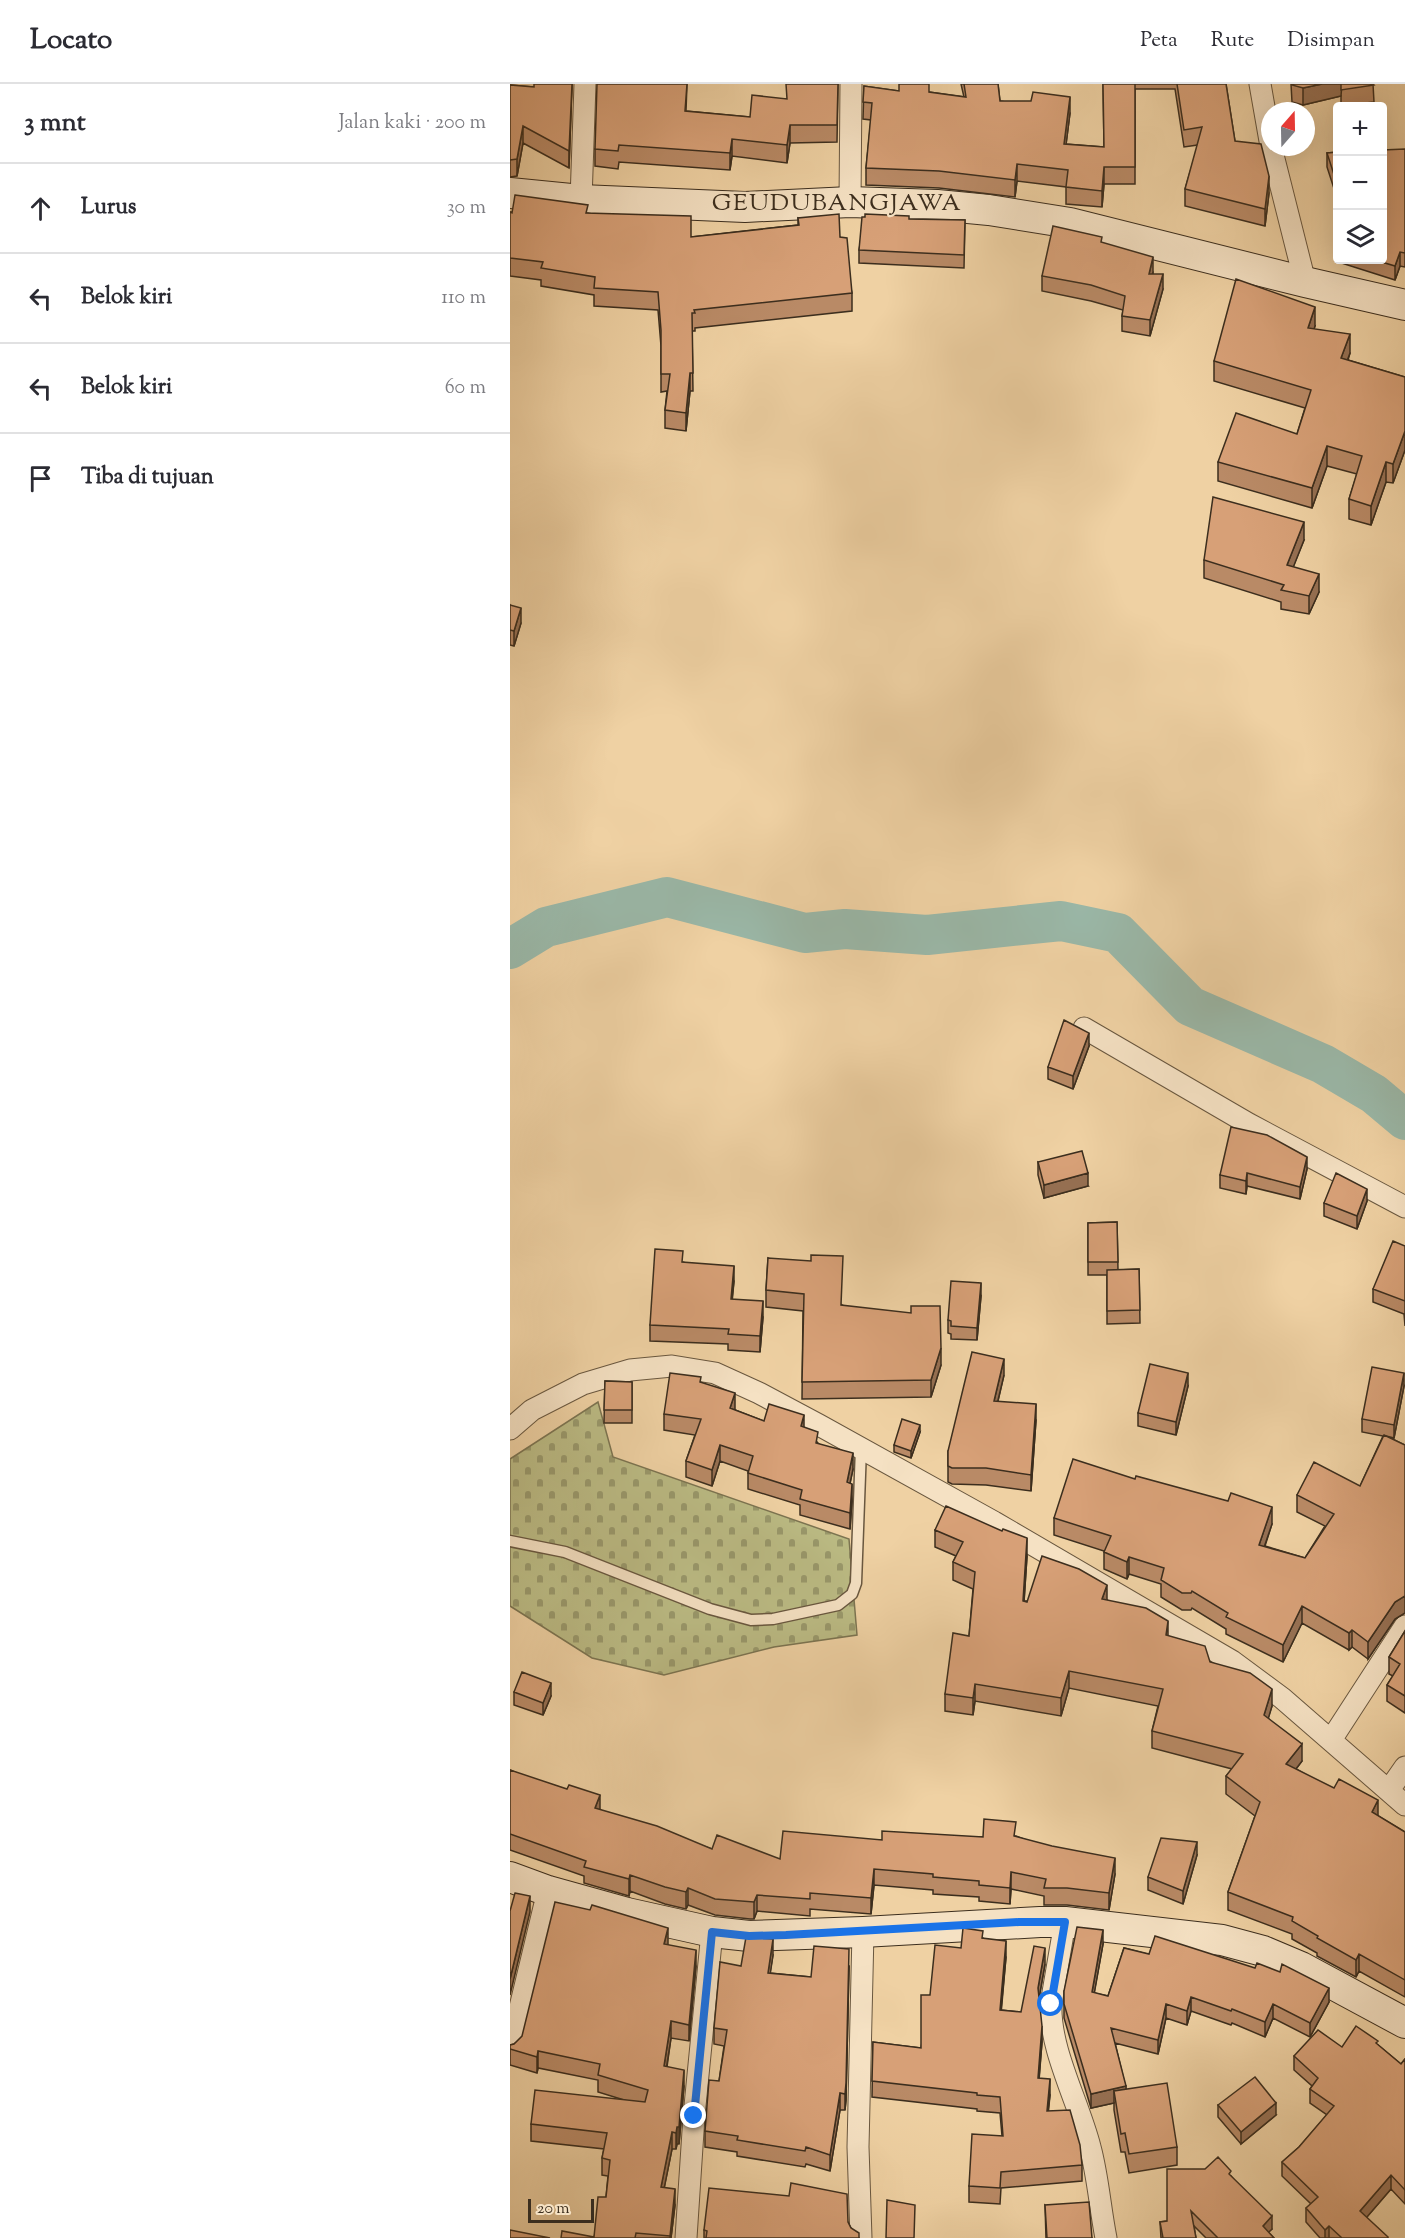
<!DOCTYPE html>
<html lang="id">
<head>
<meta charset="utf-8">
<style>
  body { margin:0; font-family:"Sorts Mill Goudy",serif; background:#f7f7f7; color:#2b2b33 }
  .controls { position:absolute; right:18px; top:18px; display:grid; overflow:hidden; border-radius:6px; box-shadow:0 6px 24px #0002 }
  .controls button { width:54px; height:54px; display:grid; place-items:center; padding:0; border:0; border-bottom:2px solid #e1e1e2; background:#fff; color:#2b2b33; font:30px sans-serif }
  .compass { position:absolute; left:751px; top:18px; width:54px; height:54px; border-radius:50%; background:#fff; box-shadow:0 6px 24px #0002; rotate:20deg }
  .scale { position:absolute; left:18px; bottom:15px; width:66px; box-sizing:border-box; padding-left:6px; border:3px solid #3c2e1e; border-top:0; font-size:16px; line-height:21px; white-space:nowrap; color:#3c2e1e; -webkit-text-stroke:4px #f5e1c3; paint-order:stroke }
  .stop { position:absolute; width:18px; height:18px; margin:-14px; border:4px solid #1a73e8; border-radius:50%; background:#fff }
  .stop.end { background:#1a73e8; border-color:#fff; box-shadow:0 2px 6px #0008 }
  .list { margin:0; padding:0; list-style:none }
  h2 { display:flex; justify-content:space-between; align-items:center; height:78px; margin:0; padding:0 24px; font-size:26px }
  h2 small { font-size:20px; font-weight:400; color:#7c7c81 }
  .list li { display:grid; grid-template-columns:39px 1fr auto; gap:18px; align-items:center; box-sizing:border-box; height:90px; padding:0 24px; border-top:2px solid #e1e1e2 }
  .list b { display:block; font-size:22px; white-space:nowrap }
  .list em { font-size:20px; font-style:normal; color:#7c7c81 }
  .icon { flex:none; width:33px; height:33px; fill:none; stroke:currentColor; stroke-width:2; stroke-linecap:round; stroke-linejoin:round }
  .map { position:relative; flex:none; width:895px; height:2154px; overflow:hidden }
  header { display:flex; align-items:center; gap:36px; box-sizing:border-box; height:84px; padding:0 30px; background:#fff; border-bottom:2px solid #e1e1e2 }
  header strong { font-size:28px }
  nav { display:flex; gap:33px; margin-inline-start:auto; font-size:21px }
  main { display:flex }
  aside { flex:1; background:#fff }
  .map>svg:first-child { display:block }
</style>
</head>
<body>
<header>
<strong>Locato</strong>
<nav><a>Peta</a><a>Rute</a><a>Disimpan</a></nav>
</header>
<main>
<aside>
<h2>3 mnt<small>Jalan kaki · 200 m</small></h2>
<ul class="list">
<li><svg class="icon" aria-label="ahead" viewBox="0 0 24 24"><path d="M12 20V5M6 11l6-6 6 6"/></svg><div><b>Lurus</b></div><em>30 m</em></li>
<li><svg class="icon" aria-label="left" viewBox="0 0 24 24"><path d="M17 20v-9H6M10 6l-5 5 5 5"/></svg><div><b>Belok kiri</b></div><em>110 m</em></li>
<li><svg class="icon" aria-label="left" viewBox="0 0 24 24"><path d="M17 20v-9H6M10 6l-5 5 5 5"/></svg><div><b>Belok kiri</b></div><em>60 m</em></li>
<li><svg class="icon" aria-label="arrive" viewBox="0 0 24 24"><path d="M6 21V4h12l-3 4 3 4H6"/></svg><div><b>Tiba di tujuan</b></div></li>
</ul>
</aside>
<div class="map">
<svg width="895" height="2154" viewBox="0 0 895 2154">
  <defs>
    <pattern id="cemetery-stones" width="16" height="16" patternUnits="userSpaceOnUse" patternTransform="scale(1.5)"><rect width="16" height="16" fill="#bbbb84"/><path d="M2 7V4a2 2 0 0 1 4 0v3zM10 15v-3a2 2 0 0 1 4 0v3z" fill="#99986b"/></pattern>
  </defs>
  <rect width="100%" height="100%" fill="#efd1a3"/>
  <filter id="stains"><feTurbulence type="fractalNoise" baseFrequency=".00333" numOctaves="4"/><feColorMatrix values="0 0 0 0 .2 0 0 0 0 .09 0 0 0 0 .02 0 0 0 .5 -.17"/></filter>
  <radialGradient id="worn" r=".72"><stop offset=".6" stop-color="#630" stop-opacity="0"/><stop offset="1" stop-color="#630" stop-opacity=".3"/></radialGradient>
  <path fill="url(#cemetery-stones)" stroke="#7c7451" stroke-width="1.5" d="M88 1318 103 1373 339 1455 347 1551 264 1563 154 1591 82 1574 0 1522V1375Z"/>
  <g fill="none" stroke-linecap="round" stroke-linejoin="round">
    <path stroke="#9ab7a7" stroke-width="40" d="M0 865 36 843 157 813 295 849 335 845 417 851 551 837 608 849 680 922 813 980 864 1010 895 1036"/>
    <g stroke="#69573f" stroke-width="13">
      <path id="lane" d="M0 1457 55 1468 200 1525 241 1536 263 1535 328 1521 342 1510 346 1499 351 1364"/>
    </g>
    <g stroke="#69573f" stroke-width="23">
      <path id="street" d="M750 0 760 57
        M761 63 795 198
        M71 116 75 0
        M340 118 341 0
        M574 944 739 1040 895 1123
        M0 1345 22 1326 73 1300 120 1286 162 1282 205 1289 249 1309 309 1341 484 1438 722 1577 772 1614 895 1721
        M821 1656 895 1542
        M879 1706 895 1683
        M555 1838 541 1920C539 1965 569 2019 580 2063 588 2092 590 2124 596 2154
        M0 1965 38 1807
        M176 2154 184 2032 202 1848
        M351 2154 348 2063 353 1848"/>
    </g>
    <g stroke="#3c2e1e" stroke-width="32">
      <path id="secondary" d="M0 109 71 116 235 123 340 118 427 121 479 126 560 139 795 198 895 221
        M0 1793 38 1807 117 1829 202 1848 239 1852 353 1848 530 1838H555L712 1856 753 1867 791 1883 895 1939"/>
    </g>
    <use href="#lane" stroke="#f5e1c3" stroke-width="10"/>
    <use href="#street" stroke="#f5e1c3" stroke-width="21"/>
    <use href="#secondary" stroke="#f5e1c3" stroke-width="30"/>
  </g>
  <path fill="#b98a66" stroke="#3c2e1e" stroke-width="1.5" d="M62 0 59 84 13 59 7 92 0 93V1L24 3Z
    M177 0 176 27 240 33 276 15 328 0 327 58 280 59 277 79 222 72 220 86 109 78 108 85 85 82V65Z
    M451 0H488L490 17 560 29 556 60 594 63 593 0H716L725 57 759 109 755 142 675 122V105L688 61 674 63 665 5H625V100H594L592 123 556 120V103L507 97 505 113 429 104 356 101V84L361 36 353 35 354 2 389 7 419 8 454 13Z
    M781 0H863L864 18 831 22V12L793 21 782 18Z
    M895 65V183L890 182 885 196 825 177V163L828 157V176H873Z
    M828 68V117L817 83V69Z
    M0 128 78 129 181 153 288 141V134L330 153 342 209V227L185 244V247H182L183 307H180L176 347 155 344V326L157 307 151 308V262L148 226 84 222V211L31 202V196L0 192Z
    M355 133 399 135 455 136 454 184 349 179V166Z
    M592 159 643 188V190L653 205 640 252 612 247V232L613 226 581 217 532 207V192Z
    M805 242 804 245 840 269 838 276 895 293V366L883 399 876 398 861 441 839 435V415L847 390 817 382 802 424 708 397V378L787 350 795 324 704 297V277Z
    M794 456 783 483 809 508 799 530 771 525V518L694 494V476Z
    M0 521 11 539 4 562 0 561Z
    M579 962 563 1005 538 995V983Z
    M528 1078 578 1102 534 1114 528 1091Z
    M797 1085 790 1115 737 1102 736 1110 710 1104V1091Z
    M857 1117 847 1145 814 1132V1119Z
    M607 1138 608 1186 629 1185 630 1239 597 1240V1191H578V1139Z
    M895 1162V1242L894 1230 863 1218V1205Z
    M258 1174 332 1221 431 1281 421 1313 292 1315 293 1227 256 1223V1206Z
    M173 1178 224 1197 222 1215 253 1233 250 1268 218 1266V1260L140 1257V1241Z
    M471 1212 467 1256 441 1255V1250L438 1249V1236Z
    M494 1291 488 1317 526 1336 521 1407 476 1401 442 1400 438 1398V1367Z
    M95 1297 122 1298V1339H94Z
    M191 1299 225 1326 254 1337 294 1344 308 1359 343 1385 340 1399 342 1417 340 1445 290 1431V1421L238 1405V1387L210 1377 202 1402 176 1393V1377L185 1351 154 1346V1330Z
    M678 1302 666 1351 628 1342V1329Z
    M894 1302 884 1354 876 1352 895 1361V1529L885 1535 858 1575 842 1563 839 1566 792 1539 773 1578 716 1550V1545L682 1524 681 1526H672L651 1513V1500L619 1490 617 1495 594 1485V1467L544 1451V1434L762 1440 755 1462 795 1474 815 1442 787 1428V1411L850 1402 873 1352 852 1348V1335Z
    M410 1348 401 1374 384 1368V1361Z
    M425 1446 517 1472 514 1517 597 1516 658 1552 700 1578 762 1622 758 1634 792 1677 786 1685 868 1732 895 1748V1913L849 1887 846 1893 807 1872V1869L782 1855V1850L718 1826V1808L745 1732 716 1710V1692L722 1685 642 1664V1647L648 1622 559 1604 551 1632 465 1617 463 1631 435 1627V1610L459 1552 463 1505 443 1496V1478L446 1472 425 1463Z
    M895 1547V1629L877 1617V1601L883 1592 879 1590V1573Z
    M4 1608 41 1612 33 1631 4 1621Z
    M0 1686 90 1726 202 1765 270 1775 372 1756 506 1752 605 1790 599 1826 557 1821H534V1812L501 1805 500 1820 469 1817V1813L423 1810V1806L364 1801 361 1830 300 1825V1832L247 1827 244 1835H240L205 1831 178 1821 176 1825 155 1820 120 1807 119 1812 74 1799V1792L0 1766Z
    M687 1771 673 1820 638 1806V1793Z
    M473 1854 496 1873 491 1926 511 1928 535 1880 529 1914 532 1958 529 1994 540 2011 538 2027 572 2081V2097L491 2104 490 2120 459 2118V2102L492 2052 490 2029 467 2027V2025L362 2013 363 1958 411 1964 420 1911 451 1864Z
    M593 1860 584 1909 598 1912 614 1864 819 1918 800 1953 763 1934 755 1953 722 1939 721 1941 681 1927 677 1941 656 1934 648 1970 605 1959 616 2005 667 2063V2081L619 2089 615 2068H611L604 2026V2019L581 2024 554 1934V1907Z
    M158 1861 186 1882 179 1957 161 1954 157 1983 174 2002 169 2060H167L166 2065H162L154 2104 165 2121 161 2154H51L84 2153 96 2113 98 2092 92 2091V2074L94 2065 21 2057V2040L114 2016 88 2008V1996L28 1984 27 1989 0 1981V1961L4 1960Z
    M263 1871 260 1889 301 1893 339 1882 336 2016 335 2026H330L320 2087 296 2080 295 2083 227 2072V2068L195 2063V2047L209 1997 214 1962 204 1960V1944L231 1882Z
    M868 1961 891 1980 895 1975V2120L881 2105 856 2134 878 2154H810L796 2138V2124L801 2120 772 2092V2078L789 2063 817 2031 800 2019V2005L802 2002 784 1986V1972L832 1963Z
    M708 2021 766 2031 731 2060 708 2033Z
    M721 2092 762 2145 758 2148 764 2154H696L684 2142 686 2154H651L650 2138 657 2137Z
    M535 2121 582 2154H536Z
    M338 2138 341 2144 349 2154H194V2146Z"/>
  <path fill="#967053" stroke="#3c2e1e" stroke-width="1.5" d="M62 0 59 84V67Z
    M812 0H832L831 12 793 21V4Z
    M560 13V29L554 77V60Z
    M280 41V59L277 79V61Z
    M13 42V59L7 92V75Z
    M222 55V72L220 86V69Z
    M507 80V97L505 113V96Z
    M594 83V100L592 123V107Z
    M759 92V109L755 142V125Z
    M890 168V182L885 196V182Z
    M643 173V188L639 206V190Z
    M653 190V205L640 252V236Z
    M805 223V242L798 264V244Z
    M840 250V269L831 293V274Z
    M180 289V307L176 347V329Z
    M895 347V366L883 399V380Z
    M817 362V382L802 424V404Z
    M876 378V398L861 441V422Z
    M794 438V456L777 499V481Z
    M809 490V508L799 530V512Z
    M11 524V539L4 562V547Z
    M579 949V962L563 1005V992Z
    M797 1073V1085L790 1115V1103Z
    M578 1089V1102L534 1114V1101Z
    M737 1089V1102L736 1110V1097Z
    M857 1105V1117L847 1145V1132Z
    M224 1182V1197L221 1230V1215Z
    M471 1199V1212L467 1256V1244Z
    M253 1217V1233L250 1268V1252Z
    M431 1264V1281L421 1313V1296Z
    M494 1275V1291L484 1333V1317Z
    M678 1289V1302L666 1351V1338Z
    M894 1289V1302L884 1354V1341Z
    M225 1309V1326L220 1341V1324Z
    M526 1320V1336L521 1407V1391Z
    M294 1331V1348L291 1342Z
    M410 1341V1348L401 1374V1367Z
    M210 1361V1377L202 1402V1386Z
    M343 1369V1385L337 1414V1398Z
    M342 1400V1417L340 1445V1429Z
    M762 1423V1440L749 1478V1461Z
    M517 1454V1472L513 1534V1517Z
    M619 1473V1490L617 1495V1478Z
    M597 1501V1519L592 1515Z
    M895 1512V1529L885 1535 858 1575V1558L885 1518Z
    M792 1522V1539L773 1578V1561Z
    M658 1537V1555L656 1551Z
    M842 1546V1563L839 1566V1549Z
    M559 1587V1604L551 1632V1614Z
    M41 1599V1612L33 1631V1619Z
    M465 1600V1617L463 1631V1614Z
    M762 1605V1622L754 1649V1631Z
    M792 1660V1677L776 1698V1680Z
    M90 1711V1727L85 1724Z
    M868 1716V1733L862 1728Z
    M687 1758V1771L673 1820V1807Z
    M605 1774V1790L599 1826V1809Z
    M364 1785V1801L361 1830V1814Z
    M501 1788V1805L500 1820V1804Z
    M120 1791V1807L119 1812V1795Z
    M178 1804V1821L176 1825V1808Z
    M247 1811V1827L244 1835V1818Z
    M20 1812V1828L0 1911V1895Z
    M158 1844V1860L154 1876V1860Z
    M593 1846V1860L582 1922V1908Z
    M263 1855V1871L258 1905V1889Z
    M496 1857V1873L490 1942V1926Z
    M535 1864V1880L528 1920V1904Z
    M186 1866V1882L179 1957V1941Z
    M849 1870V1887L846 1893V1876Z
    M339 1882 336 2016 335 2026V2010Z
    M819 1904V1918L800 1953V1939Z
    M681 1913V1927L677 1941V1927Z
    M656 1920V1934L648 1970V1956Z
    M763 1920V1934L755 1953V1938Z
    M161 1937V1954L154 1999V1982Z
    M532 1942V1958L528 2010V1994Z
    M28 1967V1984L27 1989V1973Z
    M174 1986V2002L169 2060V2043Z
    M540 1995V2011L537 2043V2027Z
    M616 2002V2016L604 2007V2019L581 2024V2010Z
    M330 2009V2026L320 2087V2071Z
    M766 2019V2031L731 2060V2048Z
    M167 2043V2060L166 2065V2049Z
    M162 2048V2065L151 2120V2103Z
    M881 2091V2105L850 2141V2127Z
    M165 2105V2121L161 2154H160Z
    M762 2132V2145L753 2154V2142Z
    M819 2142V2154H815V2146Z"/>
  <path fill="#d7a077" stroke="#3c2e1e" stroke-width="1.5" d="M24 0H62L59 67 13 42 7 75 0 76V1L24 3Z
    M87 0H177L175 27 240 33 242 11 277 15 276 0H328L327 41H280L277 61 222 55 220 69 109 61 108 67 85 65Z
    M389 0H419V8L456 13 454 0H488L490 17H521L523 8 560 13 554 60 594 63 593 0H625V83H594L592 107 556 103 558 86 507 80 505 96 429 87 356 84 362 19 353 18 354 2 389 7Z
    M667 0H716L725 57 751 60 759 92 755 125 675 105 692 43 674 46Z
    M782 0H812L793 4 782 1Z
    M831 0H863L864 1 831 6Z
    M895 65V169L890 168 885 182 865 176H873V66Z
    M828 68V103L817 69Z
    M5 111 78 121 76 129 181 132V153L289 141 288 134 329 130 330 153 337 154 342 209 184 226 185 229H182L183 289H180L176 329 155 326 160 290H151V246L148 208 84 204 85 193 31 184 33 178 0 174V128L2 129Z
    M355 130 399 132V135L455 136 454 171 349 166 352 133H355Z
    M543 142 592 153 591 158 643 173 639 190H653L640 236 612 232 615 212 581 201 532 192Z
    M726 195 805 223 798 244 840 250 831 274 895 293V347L883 380 876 378 861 422 839 415 852 372 817 362 802 404 708 378 726 329 787 350 801 306 704 277Z
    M703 413 794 438 777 481 809 490 799 512 771 506 774 501 694 476Z
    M0 521 11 524 4 547 0 546Z
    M554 936 579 949 563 992 538 983Z
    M721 1043 757 1051 797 1073 790 1103 737 1089 736 1097 710 1091Z
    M572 1067 578 1089 534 1101 528 1078Z
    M826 1089 857 1105 847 1132 814 1119Z
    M607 1138 608 1178H578V1139Z
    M883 1157 895 1162V1217L863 1205Z
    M145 1165 173 1167 172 1178 224 1182 221 1215 253 1217 250 1252 218 1250 219 1245 140 1241Z
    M301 1171 333 1172 331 1221 401 1229V1222H430L431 1264 421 1296 292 1298 294 1210 256 1206 258 1174 301 1177Z
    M629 1185 630 1226 597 1227V1186Z
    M441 1197 471 1199 467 1244 441 1242V1237L438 1236Z
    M462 1268 494 1275 484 1317 526 1320 521 1391 476 1384H442L438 1382V1367Z
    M640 1280 678 1289 666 1338 628 1329Z
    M862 1283 894 1289 884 1341 852 1335Z
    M160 1289 191 1293 190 1298 225 1309 220 1324 254 1337 259 1320 294 1331 291 1342 308 1348 306 1359 343 1369 337 1398 342 1400 340 1429 290 1415 292 1406 238 1389 243 1372 210 1361 202 1386 176 1377 191 1335 154 1330Z
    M95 1297 122 1298V1326H94Z
    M392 1335 410 1341 401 1367 384 1361Z
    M874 1351 895 1361V1512L885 1518 858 1558 842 1546 839 1549 792 1522 773 1561 716 1533 718 1529 682 1507 681 1509H672L651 1496 654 1484 619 1473 617 1478 594 1468 601 1452 544 1434 563 1375 625 1395 626 1392 718 1417 721 1409 762 1423 749 1461 795 1474 824 1430 787 1411 804 1378 850 1402Z
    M436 1422 492 1447 493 1445 517 1454 513 1517 517 1518 532 1472 569 1485 597 1501 592 1515 636 1524 658 1537 656 1551 695 1562 700 1578 740 1589 762 1605 754 1631 792 1660 776 1680 824 1704 829 1695 868 1716 862 1728 895 1748V1896L849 1870 846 1876 807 1854 808 1852 782 1837 783 1833 718 1808 750 1718 716 1692 733 1670 642 1647 653 1605 559 1587 551 1614 465 1600 463 1614 435 1610 443 1549 459 1552 465 1488 443 1478 453 1458 425 1446Z
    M895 1547V1612L877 1601 890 1580 879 1573Z
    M12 1588 41 1599 33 1619 4 1608Z
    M0 1686 57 1705 59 1701 90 1711 85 1724 147 1742 202 1765 207 1751 270 1775 273 1747 372 1756V1747L473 1753 474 1735 506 1738 504 1752 542 1762 605 1774 599 1809 557 1804H534L536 1795 501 1788 500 1804 469 1801V1797L423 1793V1790L364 1785 361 1814 300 1809V1815L247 1811 244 1818 205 1815 178 1804 176 1808 155 1803 120 1791 119 1795 74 1783 76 1777 0 1750Z
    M651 1754 687 1758 673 1807 638 1793Z
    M5 1809 20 1812 0 1895V1827Z
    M45 1818 80 1826 82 1821 158 1844 154 1860 186 1866 179 1941 161 1937 154 1982 174 1986 169 2043H167L166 2049 162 2048 151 2103 165 2105 160 2152 126 2149 125 2154H51L52 2147 84 2153 88 2113H96L100 2076 92 2074 97 2049 21 2040 25 2006 135 2018 138 2006 88 1991 90 1980 28 1967 27 1973 0 1965V1961L4 1960 12 1952Z
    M567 1843 593 1846 582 1908 598 1912 614 1864 639 1870 645 1852 745 1884 747 1879 770 1888 772 1880 819 1904 800 1939 763 1920 755 1938 722 1925 721 1927 681 1913 677 1927 656 1920 648 1956 601 1944 616 2002 581 2010 554 1920V1907Z
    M453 1844 473 1847 472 1854 496 1857 490 1926 511 1928 524 1862 535 1864 528 1904 532 1942 528 1994 540 1995 537 2027 560 2026 570 2061 572 2081 491 2088 490 2104 459 2102 462 2050 493 2052 490 2013 467 2011V2009L362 1997 363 1958 411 1964V1911H420L425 1861 451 1864Z
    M236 1853 263 1855 258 1889 301 1893 304 1862 339 1865 336 1999 335 2010 330 2009 320 2071 296 2063 295 2067 227 2056 228 2052 195 2047 199 1996 209 1997 217 1946 204 1944 210 1878 231 1882Z
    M846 1942 868 1957 866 1959 891 1980 895 1975V2106L881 2091 850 2127 878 2153 877 2154H832L819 2142 815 2146 796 2124 808 2113 772 2078 789 2063 824 2022 800 2005 808 1994 784 1972 808 1946 832 1963Z
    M745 1993 766 2019 731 2048 708 2021Z
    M657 1999 667 2063 619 2070 615 2049 611 2050 604 2007Z
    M708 2073 721 2087 719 2090 762 2132 753 2142 764 2154H708L681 2127 686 2154H653L650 2138 657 2137V2085H695Z
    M281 2099 337 2110 338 2138 341 2144 349 2149V2154H196L197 2147 194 2146 199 2104 279 2112Z
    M377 2116 405 2121 404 2154H376Z
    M579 2118 582 2154H537L535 2121Z
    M0 2146 40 2154H0Z"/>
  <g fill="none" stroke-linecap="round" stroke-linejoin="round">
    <path stroke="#1a73e8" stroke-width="8" d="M184 2032 202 1848 239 1852 276 1851 509 1838H555L541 1920"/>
  </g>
  <g text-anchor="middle" stroke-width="4.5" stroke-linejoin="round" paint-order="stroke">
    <g font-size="24" letter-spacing="1.5" fill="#3c2e1e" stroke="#f5e1c3">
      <text x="327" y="126">GEUDUBANGJAWA</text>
    </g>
  </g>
  <rect width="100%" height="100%" filter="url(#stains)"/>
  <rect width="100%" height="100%" fill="url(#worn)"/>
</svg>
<div class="controls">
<button>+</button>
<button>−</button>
<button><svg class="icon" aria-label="layers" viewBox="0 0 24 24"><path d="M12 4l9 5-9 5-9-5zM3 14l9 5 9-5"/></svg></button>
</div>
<svg class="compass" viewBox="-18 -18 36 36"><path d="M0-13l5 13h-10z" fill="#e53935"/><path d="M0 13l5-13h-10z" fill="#7c7c81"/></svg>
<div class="scale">20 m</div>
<div class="stop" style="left:541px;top:1920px"></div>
<div class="stop end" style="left:184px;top:2032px"></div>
</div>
</main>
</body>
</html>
